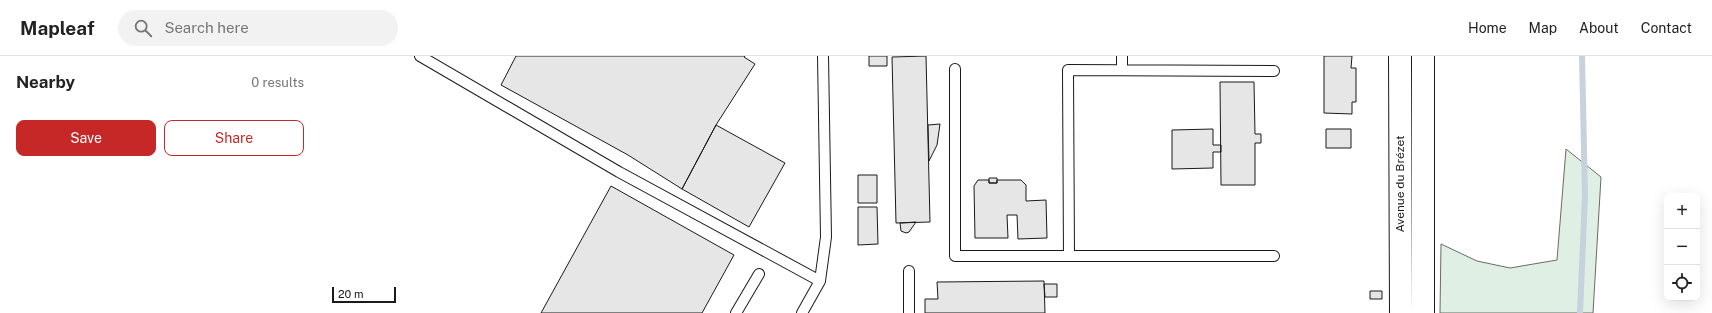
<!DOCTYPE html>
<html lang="en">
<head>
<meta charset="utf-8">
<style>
  body { margin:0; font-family:"Public Sans",sans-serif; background:#f2f2f2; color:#222 }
  .controls { position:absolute; right:12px; bottom:12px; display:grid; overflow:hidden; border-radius:8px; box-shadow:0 4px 16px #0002 }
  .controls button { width:36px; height:36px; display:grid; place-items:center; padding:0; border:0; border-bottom:1px solid #e0e0e0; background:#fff; color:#222; font:20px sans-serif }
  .scale { position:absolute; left:12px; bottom:10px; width:64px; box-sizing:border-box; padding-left:4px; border:2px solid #1a1a1a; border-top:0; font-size:11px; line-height:14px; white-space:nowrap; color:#1a1a1a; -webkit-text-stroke:3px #fff; paint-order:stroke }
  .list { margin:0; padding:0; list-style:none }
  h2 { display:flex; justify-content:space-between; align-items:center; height:52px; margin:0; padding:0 16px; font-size:17px }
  h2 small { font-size:13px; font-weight:400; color:#767676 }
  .actions { display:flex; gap:8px; padding:12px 16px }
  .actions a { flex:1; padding:9px 0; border:1px solid #c62828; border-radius:8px; text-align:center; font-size:14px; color:#c62828 }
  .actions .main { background:#c62828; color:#fff }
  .icon { flex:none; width:22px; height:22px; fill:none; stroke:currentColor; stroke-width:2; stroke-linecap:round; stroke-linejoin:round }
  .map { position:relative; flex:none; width:1392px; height:257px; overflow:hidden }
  header { display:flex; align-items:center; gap:24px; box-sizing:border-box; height:56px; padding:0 20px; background:#fff; border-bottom:1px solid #e0e0e0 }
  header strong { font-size:19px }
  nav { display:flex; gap:22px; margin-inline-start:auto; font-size:14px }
  .search { width:280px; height:36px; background:#f2f2f2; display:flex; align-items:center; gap:10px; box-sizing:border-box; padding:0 14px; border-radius:22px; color:#767676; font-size:15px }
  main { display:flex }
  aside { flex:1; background:#fff }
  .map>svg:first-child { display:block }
</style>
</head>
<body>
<header>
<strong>Mapleaf</strong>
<div class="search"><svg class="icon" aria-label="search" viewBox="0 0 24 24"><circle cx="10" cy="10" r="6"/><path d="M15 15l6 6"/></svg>Search here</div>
<nav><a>Home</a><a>Map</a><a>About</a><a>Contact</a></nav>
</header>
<main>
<aside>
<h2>Nearby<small>0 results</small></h2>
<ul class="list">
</ul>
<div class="actions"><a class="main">Save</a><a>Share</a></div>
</aside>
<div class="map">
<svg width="1392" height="257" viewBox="0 0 1392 257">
  <rect width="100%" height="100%" fill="#fff"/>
  <path fill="#e0efe3" stroke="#6a6a6a" d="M1246 93 1281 121 1273 257H1120L1121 188 1157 205 1190 212 1237 204Z"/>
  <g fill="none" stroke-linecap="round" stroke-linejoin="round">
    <path stroke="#c6d2dc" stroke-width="6" d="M1260 257 1265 139 1262 0"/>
  </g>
  <path fill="#e6e6e6" stroke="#1a1a1a" d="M196 0H425L424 1 435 8 396 69 362 133 308 99 181 29Z
    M549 0H567V10H549Z
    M606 0 610 166 576 167 572 1Z
    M1004 0H1032L1031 12H1036V46H1032V58L1004 57Z
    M900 26H934L935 78H941V87H935V129H901Z
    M620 68 617 89 609 105 608 69Z
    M396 69 465 107 429 171 362 133Z
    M893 73V89H901V96H893V112L852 113V74Z
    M1006 73H1031V92H1006Z
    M538 119H557V147H538Z
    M669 122H677V127H669Z
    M658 124H669V127H677V124H701L706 129V145L726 144 727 182 698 183 697 159H687L688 182H655L654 130Z
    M291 130 414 199 382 257H221Z
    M538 151H557L558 188 538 189Z
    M596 166 589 176 586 177 581 175 580 167Z
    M724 225 725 257H605V243H618L617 226Z
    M724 228H737V241H725Z
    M1050 235H1062V243H1050Z"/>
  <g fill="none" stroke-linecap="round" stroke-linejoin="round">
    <g stroke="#1a1a1a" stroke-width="12">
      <path id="service" d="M100 0 299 116 500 225
        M635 13V200H749L748 14 954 15
        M802 14V0
        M749 200H954
        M589 215V257
        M416 257 439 218
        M482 257 500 225 506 181 503 0"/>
    </g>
    <g stroke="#1a1a1a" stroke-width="24">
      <path id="secondary" d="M1080 0 1081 257
        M1103 0V257"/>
    </g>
    <use href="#service" stroke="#fff" stroke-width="10"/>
    <use href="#secondary" stroke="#fff" stroke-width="22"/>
  </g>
  <g text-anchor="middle" stroke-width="3" stroke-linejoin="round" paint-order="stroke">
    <g font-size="12" fill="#1a1a1a" stroke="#fff">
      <text transform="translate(1080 128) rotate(-90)" y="4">Avenue du Brézet</text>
    </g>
  </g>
</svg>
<div class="controls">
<button>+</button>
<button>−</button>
<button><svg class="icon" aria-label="locate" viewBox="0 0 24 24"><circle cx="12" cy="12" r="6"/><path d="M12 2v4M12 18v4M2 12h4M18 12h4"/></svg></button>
</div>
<div class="scale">20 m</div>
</div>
</main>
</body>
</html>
